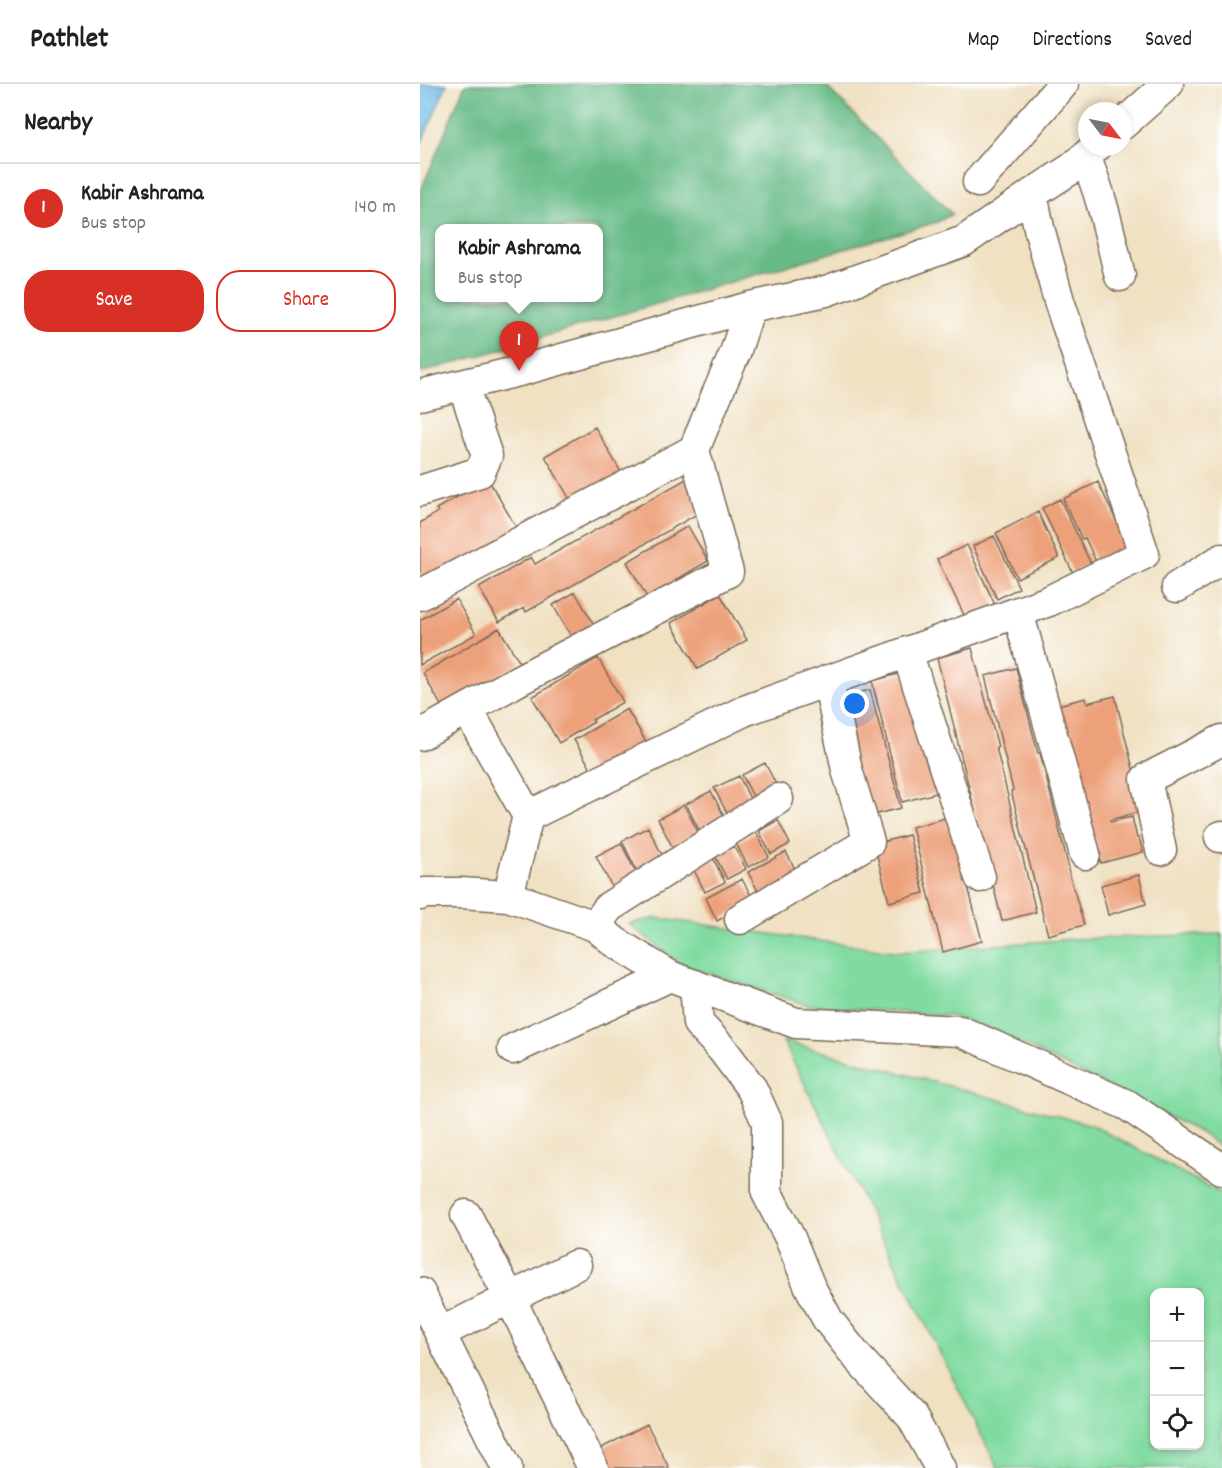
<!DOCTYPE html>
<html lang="en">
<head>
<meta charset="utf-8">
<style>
  body { margin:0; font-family:Dekko,sans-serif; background:#f2f2f2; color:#222 }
  .controls { position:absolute; right:18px; bottom:18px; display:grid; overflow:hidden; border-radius:12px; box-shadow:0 3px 9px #0003 }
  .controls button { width:54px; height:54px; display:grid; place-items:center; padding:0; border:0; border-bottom:2px solid #e0e0e0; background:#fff; color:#222; font:30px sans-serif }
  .compass { position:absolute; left:658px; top:18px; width:54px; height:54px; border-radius:50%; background:#fff; box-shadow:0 3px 9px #0003; rotate:122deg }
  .you { position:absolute; left:435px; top:620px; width:21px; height:21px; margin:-15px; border:4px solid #fff; border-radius:50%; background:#1a73e8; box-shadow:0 0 0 9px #1a73e833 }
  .badge { display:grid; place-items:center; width:39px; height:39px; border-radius:50%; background:#d93025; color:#fff; font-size:20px; font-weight:700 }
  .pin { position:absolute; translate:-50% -50px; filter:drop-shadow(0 2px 3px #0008) }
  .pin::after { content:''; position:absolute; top:32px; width:21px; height:18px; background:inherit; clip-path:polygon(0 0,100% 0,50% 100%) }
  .popup { position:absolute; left:15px; top:140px; width:168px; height:78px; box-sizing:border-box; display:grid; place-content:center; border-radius:12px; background:#fff; filter:drop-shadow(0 2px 4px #0005); font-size:20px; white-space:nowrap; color:#767676 }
  .popup b { font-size:22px; color:#222 }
  .popup::after { content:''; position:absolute; left:50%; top:100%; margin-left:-12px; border:12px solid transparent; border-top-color:#fff }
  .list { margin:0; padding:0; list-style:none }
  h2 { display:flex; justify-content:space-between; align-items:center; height:78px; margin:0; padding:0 24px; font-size:26px }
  h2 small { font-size:20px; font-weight:400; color:#767676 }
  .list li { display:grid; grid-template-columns:39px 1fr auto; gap:18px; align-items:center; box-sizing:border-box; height:90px; padding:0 24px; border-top:2px solid #e0e0e0 }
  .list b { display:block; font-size:22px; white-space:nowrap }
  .list p { margin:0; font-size:20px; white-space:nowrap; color:#767676 }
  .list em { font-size:20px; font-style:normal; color:#767676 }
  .actions { display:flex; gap:12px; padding:18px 24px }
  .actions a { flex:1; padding:14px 0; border:2px solid #d93025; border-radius:24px; text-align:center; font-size:21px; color:#d93025 }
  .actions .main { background:#d93025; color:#fff }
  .icon { flex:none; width:33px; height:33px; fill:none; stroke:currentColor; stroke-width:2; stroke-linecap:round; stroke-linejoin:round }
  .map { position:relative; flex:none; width:802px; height:1384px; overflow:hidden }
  header { display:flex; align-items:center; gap:36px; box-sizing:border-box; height:84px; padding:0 30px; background:#fff; border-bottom:2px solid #e0e0e0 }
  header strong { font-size:28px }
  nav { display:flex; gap:33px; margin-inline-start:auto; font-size:21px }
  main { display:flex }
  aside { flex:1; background:#fff }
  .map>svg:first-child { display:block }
</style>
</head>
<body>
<header>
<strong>Pathlet</strong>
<nav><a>Map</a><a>Directions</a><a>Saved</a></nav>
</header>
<main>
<aside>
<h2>Nearby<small></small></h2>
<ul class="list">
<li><span class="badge">1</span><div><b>Kabir Ashrama</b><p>Bus stop</p></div><em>140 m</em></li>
</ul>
<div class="actions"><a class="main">Save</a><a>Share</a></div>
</aside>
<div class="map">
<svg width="802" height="1384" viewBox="0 0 802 1384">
  <rect width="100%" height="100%" fill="#fff"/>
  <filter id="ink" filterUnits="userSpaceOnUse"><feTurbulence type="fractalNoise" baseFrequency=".0167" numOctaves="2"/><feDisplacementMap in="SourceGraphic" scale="12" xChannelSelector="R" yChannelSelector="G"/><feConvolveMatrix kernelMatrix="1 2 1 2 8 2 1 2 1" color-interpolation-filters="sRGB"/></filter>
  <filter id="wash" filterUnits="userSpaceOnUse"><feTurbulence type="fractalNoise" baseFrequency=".008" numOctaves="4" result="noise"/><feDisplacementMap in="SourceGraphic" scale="24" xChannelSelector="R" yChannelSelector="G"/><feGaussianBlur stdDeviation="1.35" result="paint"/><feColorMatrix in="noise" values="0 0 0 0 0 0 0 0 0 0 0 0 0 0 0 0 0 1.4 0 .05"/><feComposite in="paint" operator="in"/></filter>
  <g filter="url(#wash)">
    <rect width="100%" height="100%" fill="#f0e1c3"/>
    <path fill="#81dba1" stroke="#5e8260" stroke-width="1.5" fill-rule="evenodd" d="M236 834 480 868 655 855 802 850V1064L781 1049 574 946 530 932 388 921 262 881 209 840Z
      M363 957 672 1041 802 1110V1384H578ZM780 1208V1362H734V1208Z"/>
    <path fill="#68bb87" stroke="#527252" stroke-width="1.5" fill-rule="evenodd" d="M45 0H404L532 130 517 138 0 289V109ZM20 144H178V214H20Z"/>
    <path fill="#6bbce6" stroke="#537382" stroke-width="1.5" d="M0 0H27L0 62Z"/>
    <g id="blocks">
      <path fill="#eda17a" d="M175 343 202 390 152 419 125 372Z
        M268 394 286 425 106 528 104 524 79 538 59 504 111 473 115 480Z
        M68 395 100 450 0 502V439L18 428 16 425Z
        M678 398 710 466 678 482 665 454 662 455 643 415Z
        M640 415 671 480 653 489 622 424Z
        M618 428 639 474 597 494 576 449Z
        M268 442 288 477 256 496 257 498 228 515 207 478Z
        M574 452 599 504 577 515 553 462Z
        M547 461 576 523 547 537 517 475Z
        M155 508 175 543 153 556 133 521Z
        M300 510 327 556 278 585 251 539Z
        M36 515 56 550 0 581V536Z
        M79 544 100 579 23 625 3 589Z
        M552 564 578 663H576L616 828 582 837 517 574Z
        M178 574 203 618 172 636 174 638 139 659 112 613Z
        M596 584 618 669H620L649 784 648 785 664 841 628 851 591 707 593 706 565 592Z
        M489 587 520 708 482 718 452 597Z
        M450 606 481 724 449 732 417 614Z
        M695 612 714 689 722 727 690 736 691 738 712 733 717 754H719L723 768 681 779 638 621 666 614 667 619Z
        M207 625 229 663 173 688 154 656Z
        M345 679 360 708 337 720 322 691Z
        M319 692 334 723 310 735 294 704Z
        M291 707 307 738 282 752 266 720Z
        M264 721 280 752 254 766 238 735Z
        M529 733 537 760 562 857 523 868 492 743Z
        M358 736 370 760 351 770 339 747Z
        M228 743 244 775 218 789 202 757Z
        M336 748 349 773 328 783 316 759Z
        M489 751 504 809 469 818 454 760Z
        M201 759 217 791 192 803 176 772Z
        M314 762 326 785 307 795 295 772Z
        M366 768 379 793 341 813 328 788Z
        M293 774 305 798 285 808 273 784Z
        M719 791 726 820 688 831 681 801Z
        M322 795 334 817 297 837 286 814Z
        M227 1340 249 1384H179L172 1369Z"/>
    </g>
  </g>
  <g filter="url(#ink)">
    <use href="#blocks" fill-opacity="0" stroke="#7a6a58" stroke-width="1.5"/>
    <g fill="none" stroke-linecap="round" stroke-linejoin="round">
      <g stroke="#7a6a58" stroke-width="33">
        <path id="minor" d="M703 40 748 0
          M665 73C682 111 690 152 700 192
          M558 98 643 0
          M0 311 99 287 330 223 406 207 544 157 612 110 651 85 676 63
          M0 407 60 388 67 372 43 301
          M757 503 802 475
          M0 511 274 366
          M598 528 665 770
          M487 568 560 793
          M0 651 99 596 308 488 274 366 295 315 315 269 330 223
          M108 732 324 627 629 517 724 470 639 217 619 144 612 110
          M800 753 802 752
          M741 766 726 695 802 656
          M0 811 4 809H41L88 812 108 732 47 625
          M88 812 175 842 195 858 250 892 376 939 540 947 707 1021 802 1085
          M320 835 449 758 427 686 408 596
          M175 842 189 823 358 715
          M275 901 278 939 302 965 332 1005 347 1038V1109L370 1154 390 1203 408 1236 438 1274 492 1333 520 1384
          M93 965 250 892
          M46 1131 90 1214 173 1384
          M0 1209 87 1384
          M20 1249 156 1181"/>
      </g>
      <use href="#minor" stroke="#fff" stroke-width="30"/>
    </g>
  </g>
</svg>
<div class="controls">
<button>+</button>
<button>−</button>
<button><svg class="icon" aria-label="locate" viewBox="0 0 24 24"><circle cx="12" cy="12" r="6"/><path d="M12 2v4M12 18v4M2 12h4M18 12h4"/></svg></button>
</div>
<svg class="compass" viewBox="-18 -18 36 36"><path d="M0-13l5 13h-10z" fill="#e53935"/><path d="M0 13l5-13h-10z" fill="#767676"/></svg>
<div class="you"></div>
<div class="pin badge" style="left:99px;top:287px">1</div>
<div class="popup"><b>Kabir Ashrama</b>Bus stop</div>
</div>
</main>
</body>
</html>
